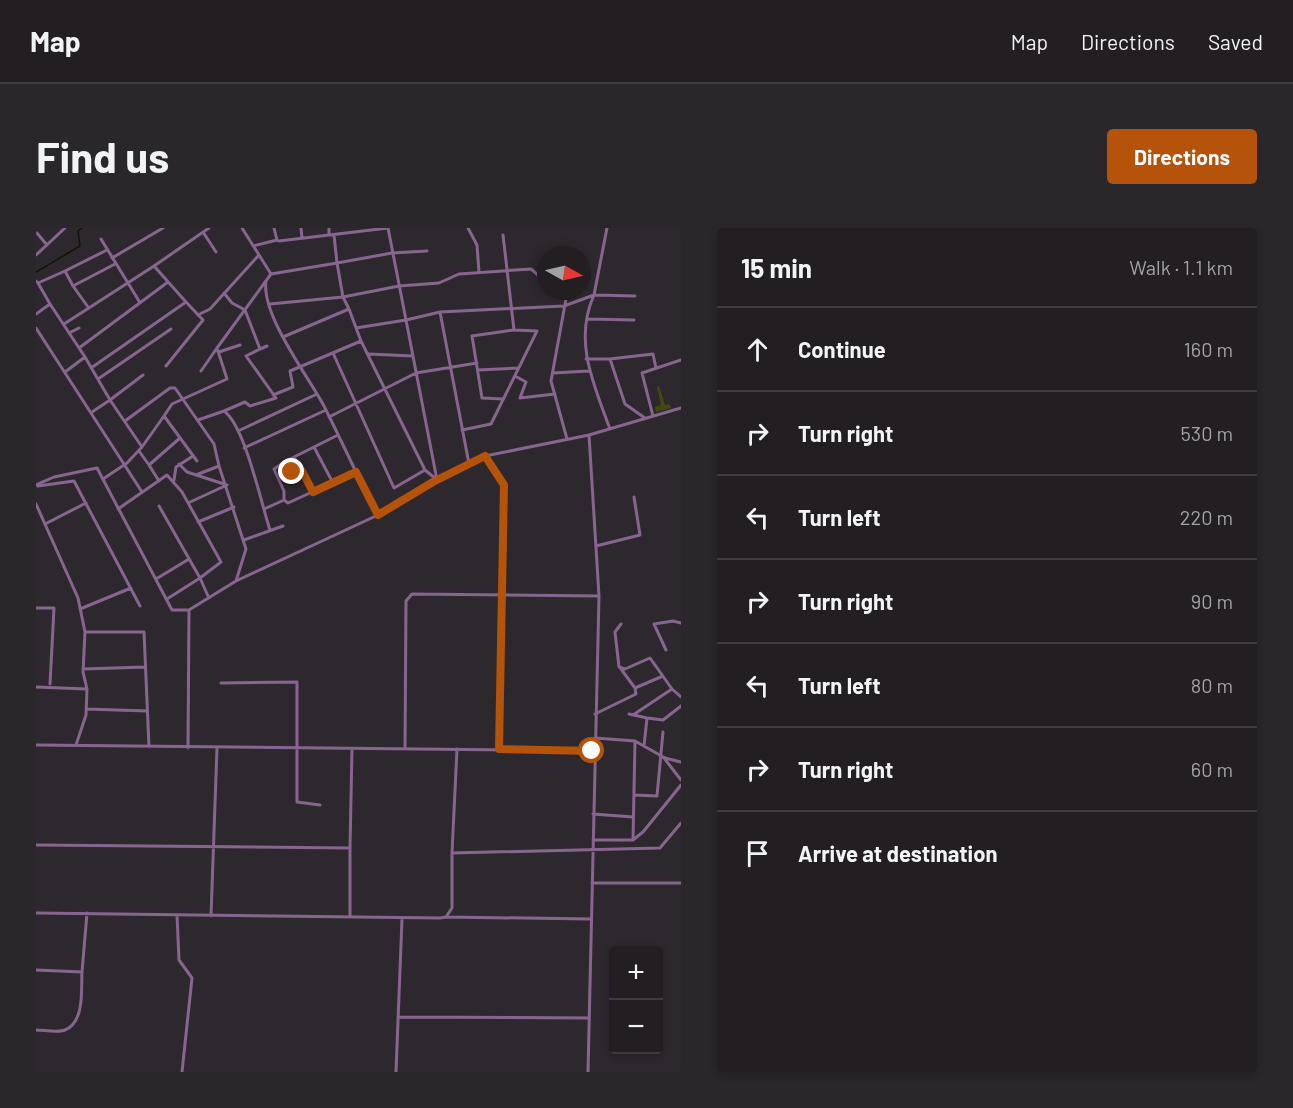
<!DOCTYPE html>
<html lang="en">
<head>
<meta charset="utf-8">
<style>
  body { margin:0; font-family:Barlow,sans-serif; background:#2a272a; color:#f1f3f6 }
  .controls { position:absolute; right:18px; bottom:18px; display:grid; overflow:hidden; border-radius:6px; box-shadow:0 3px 9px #0003 }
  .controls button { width:54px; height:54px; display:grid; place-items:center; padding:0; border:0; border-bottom:2px solid #3f3c40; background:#221e22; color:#f1f3f6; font:30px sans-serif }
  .compass { position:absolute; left:501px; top:18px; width:54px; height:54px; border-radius:50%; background:#221e22; box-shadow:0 3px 9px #0003; rotate:98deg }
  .stop { position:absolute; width:18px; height:18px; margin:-14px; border:4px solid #b45309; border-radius:50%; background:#fff }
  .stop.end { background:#b45309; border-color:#fff; box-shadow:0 2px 6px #0008 }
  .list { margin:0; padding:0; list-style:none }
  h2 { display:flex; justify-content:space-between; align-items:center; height:78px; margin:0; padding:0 24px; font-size:26px }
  h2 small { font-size:20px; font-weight:400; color:#a2a2a5 }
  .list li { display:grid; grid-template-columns:39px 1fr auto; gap:18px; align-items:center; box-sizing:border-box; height:84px; padding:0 24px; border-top:2px solid #3f3c40 }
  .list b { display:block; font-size:22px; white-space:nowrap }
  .list em { font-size:20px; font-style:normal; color:#a2a2a5 }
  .icon { flex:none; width:33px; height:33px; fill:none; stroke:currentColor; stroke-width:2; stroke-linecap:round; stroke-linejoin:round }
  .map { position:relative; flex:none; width:645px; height:844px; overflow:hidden; border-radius:6px }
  header { display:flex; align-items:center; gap:36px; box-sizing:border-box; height:84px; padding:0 30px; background:#221e22; border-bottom:2px solid #3f3c40 }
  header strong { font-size:28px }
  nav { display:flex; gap:33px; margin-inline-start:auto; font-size:21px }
  .intro { display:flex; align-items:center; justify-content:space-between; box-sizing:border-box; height:144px; padding:0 36px }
  h1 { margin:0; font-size:42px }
  .button { padding:15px 27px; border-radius:6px; background:#b45309; color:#fff; font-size:21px; font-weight:700 }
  main { display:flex; gap:36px; padding:0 36px }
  aside { flex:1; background:#221e22; border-radius:6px; box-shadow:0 3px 9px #0003 }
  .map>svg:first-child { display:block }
</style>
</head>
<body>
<header>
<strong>Map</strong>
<nav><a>Map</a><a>Directions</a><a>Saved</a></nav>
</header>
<div class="intro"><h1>Find us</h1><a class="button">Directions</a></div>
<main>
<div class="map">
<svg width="645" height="844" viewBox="0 0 645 844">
  <rect width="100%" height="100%" fill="#2d282e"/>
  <path fill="#424a10" d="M623 158 629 177 633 176 635 180 620 184 619 179 625 177 621 159Z"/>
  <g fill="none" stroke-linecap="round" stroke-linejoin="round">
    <path stroke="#121601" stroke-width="1.5" d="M0 44 44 18 42 3 46 0"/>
    <path stroke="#87658f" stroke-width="3" d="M206 0 235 46
      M238 0 241 12 243 13 352 0
      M265 0 266 10
      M293 0V7H298L301 35 356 25 391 23
      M352 0 370 92 404 84 433 236
      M432 0 441 17 443 44
      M0 4 11 17
      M167 4 180 24
      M65 11 103 73
      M217 18 241 12
      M0 27 29 0
      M76 30 127 0
      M118 38 173 0
      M29 43 71 22
      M0 53 2 55 29 43 37 58
      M230 53C225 87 272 148 288 178 306 214 323 251 341 287
      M2 55 14 76
      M521 63 530 71 515 153 531 211
      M188 65 196 75 209 82 224 121 231 118
      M234 76 307 69 313 81
      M52 79 37 58 79 36
      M404 84 528 78 558 67 571 0
      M0 86 14 76 49 129
      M162 87 174 81 223 27
      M552 91 598 92
      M28 96 118 38 150 74
      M0 100 106 264
      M320 100 370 92 401 252
      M33 105 43 100
      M325 113 389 242 401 252
      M43 120 132 54
      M183 124 204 117
      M297 125 358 260 389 242
      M333 126 376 128
      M550 131H574L589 176 609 190
      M574 131 617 126 620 140
      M55 140 150 74 167 92 130 138
      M442 142 482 140
      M165 143 181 120
      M29 144 49 129 74 172 107 147
      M517 145 553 143
      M479 148 490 154 484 170 519 166
      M62 151 135 101
      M237 167 257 159 254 143 325 113 313 81 247 109
      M467 171 446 170 436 108 478 102
      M188 183 209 174 214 178 240 170 210 128 224 121
      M56 184 74 172 106 219 91 235 67 251
      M128 188 136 176 191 151 181 120 235 46 301 35 307 69 363 58 403 55 423 46 495 41 510 54
      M617 188 606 145 645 132
      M293 189 380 145 441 135
      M162 192 188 183C209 198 225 275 234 302
      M89 193 134 160H139L178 216 183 238 210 321 200 353
      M574 201C558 157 537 113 558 67L599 68
      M426 202 455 196 501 103 478 102 467 7
      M202 203 281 166
      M553 207 645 180
      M106 219 128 188 161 233
      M208 220 290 182
      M103 223 113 237 144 210
      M450 228 468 257 463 521
      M258 229 250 233 256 244 265 243
      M250 233 238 241 248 263V272L252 275 320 244
      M143 236 151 244 191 257 152 275
      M113 237 123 253
      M160 247 183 238
      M138 252 140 239 157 228
      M297 255 278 219 302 207
      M0 257 18 249 61 240 136 382H153
      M2 258 38 253 104 378
      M276 263 258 229 278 219
      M0 276 42 370 49 404
      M82 281 131 247 146 264 185 334 164 350 123 278
      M228 281 248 272
      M162 294 198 279
      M9 296 50 275
      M208 312 247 298
      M560 318 604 307 598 269
      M120 351 153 331
      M131 371 164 350 172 368
      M0 380H18L14 456
      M44 381 95 360
      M585 396 579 404 583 439 589 441 614 430 636 461 645 469
      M630 422 618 396 637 393 645 395
      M47 441 109 439
      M585 441 599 460
      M185 455 261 454V574L284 577
      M0 459 51 461 50 487 40 517
      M51 461 47 444 49 404H108L113 519
      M50 481 111 483
      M559 486 600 466 599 460 627 448
      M593 486 611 490
      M597 487 636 461
      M559 510 599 513 629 530 645 534
      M0 517 556 523 557 517
      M608 518 611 490 627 492 645 478
      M152 520 153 382 200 353 342 287 397 253 449 228 553 207 563 368 552 844
      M369 521 370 373 376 366 563 368
      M628 530 645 552
      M598 567 621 568 627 504
      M557 586 597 589
      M557 612H597L607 604 645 557
      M597 612 599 513
      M0 617 314 620 316 521
      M314 620V689
      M416 625 421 521
      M556 655H645
      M0 685 404 690 410 689 416 680V625L624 620 645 595
      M141 687 143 732 156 750 146 844
      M175 688 181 520
      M410 689 555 691
      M0 742 46 744 51 685
      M362 789 553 790
      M0 802C8 802 22 805 29 802 49 794 45 761 46 744
      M360 844 366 691"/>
  </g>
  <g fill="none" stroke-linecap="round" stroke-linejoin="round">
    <path stroke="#b45309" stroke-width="8" d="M256 244 266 243 277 264 320 244 342 287 397 254 449 228 468 257 463 521 556 523"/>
  </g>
</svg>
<div class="controls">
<button>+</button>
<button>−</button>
</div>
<svg class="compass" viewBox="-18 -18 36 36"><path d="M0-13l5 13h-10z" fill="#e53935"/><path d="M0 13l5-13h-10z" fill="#a2a2a5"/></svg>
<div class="stop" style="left:556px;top:523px"></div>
<div class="stop end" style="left:256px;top:244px"></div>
</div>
<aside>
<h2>15 min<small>Walk · 1.1 km</small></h2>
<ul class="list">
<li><svg class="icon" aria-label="ahead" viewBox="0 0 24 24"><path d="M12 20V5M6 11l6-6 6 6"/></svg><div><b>Continue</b></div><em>160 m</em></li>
<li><svg class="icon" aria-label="right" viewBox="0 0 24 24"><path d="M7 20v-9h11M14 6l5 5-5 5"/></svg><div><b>Turn right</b></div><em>530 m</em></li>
<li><svg class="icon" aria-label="left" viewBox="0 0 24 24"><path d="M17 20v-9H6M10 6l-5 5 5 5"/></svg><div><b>Turn left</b></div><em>220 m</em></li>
<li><svg class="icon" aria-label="right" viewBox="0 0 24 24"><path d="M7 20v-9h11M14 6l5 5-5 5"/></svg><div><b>Turn right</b></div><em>90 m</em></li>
<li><svg class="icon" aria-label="left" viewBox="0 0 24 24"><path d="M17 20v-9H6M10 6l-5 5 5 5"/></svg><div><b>Turn left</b></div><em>80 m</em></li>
<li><svg class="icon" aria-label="right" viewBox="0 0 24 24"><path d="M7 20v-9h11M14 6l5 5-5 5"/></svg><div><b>Turn right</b></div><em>60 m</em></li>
<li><svg class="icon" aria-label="arrive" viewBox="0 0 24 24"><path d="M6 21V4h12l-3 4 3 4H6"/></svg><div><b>Arrive at destination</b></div></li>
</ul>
</aside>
</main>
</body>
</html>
